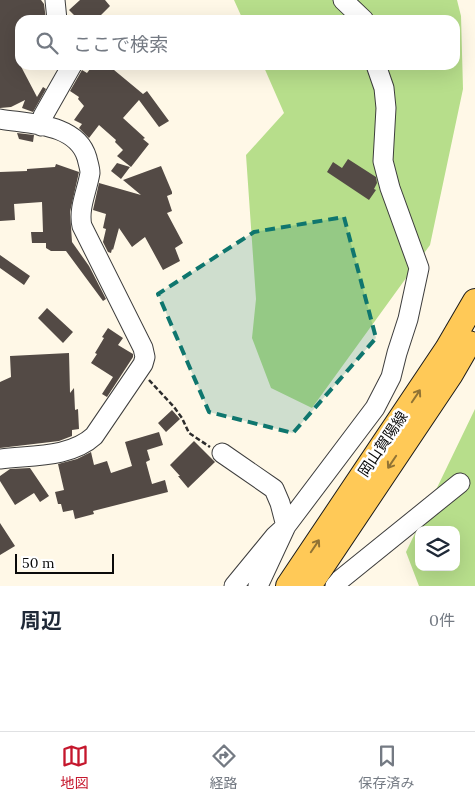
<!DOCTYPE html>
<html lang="ja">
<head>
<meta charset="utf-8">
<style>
  body { margin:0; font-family:Lora,"Noto Sans JP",serif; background:#f2f2f3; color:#1f2937 }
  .controls { position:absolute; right:15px; bottom:15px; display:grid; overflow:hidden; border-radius:10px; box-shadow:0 5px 20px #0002 }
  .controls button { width:45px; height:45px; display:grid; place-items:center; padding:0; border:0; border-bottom:1px solid #e0e1e3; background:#fff; color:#1f2937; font:25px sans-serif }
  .scale { position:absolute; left:15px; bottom:12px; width:99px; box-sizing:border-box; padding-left:5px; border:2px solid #0a0a0a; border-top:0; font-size:14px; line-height:18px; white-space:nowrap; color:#0a0a0a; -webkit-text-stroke:4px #fff; paint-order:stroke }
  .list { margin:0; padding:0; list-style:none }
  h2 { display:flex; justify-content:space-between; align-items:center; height:65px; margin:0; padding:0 20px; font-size:21px }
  h2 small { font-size:16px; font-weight:400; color:#747a83 }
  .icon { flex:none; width:28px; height:28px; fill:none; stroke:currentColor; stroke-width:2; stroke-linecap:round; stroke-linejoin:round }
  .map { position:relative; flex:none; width:475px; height:586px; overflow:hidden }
  .search { position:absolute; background:#fff; box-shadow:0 5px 20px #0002; left:15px; right:15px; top:15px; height:55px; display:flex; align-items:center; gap:12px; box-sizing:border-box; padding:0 18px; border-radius:15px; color:#747a83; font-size:19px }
  .sheet { height:145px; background:#fff }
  nav { display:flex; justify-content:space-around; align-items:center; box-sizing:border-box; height:70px; border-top:1px solid #e0e1e3; background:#fff; font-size:14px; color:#747a83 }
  nav a { display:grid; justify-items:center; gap:2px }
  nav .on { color:#c5172d }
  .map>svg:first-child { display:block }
</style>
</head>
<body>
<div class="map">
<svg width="475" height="586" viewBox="0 0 475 586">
  <rect width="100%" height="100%" fill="#fff8e7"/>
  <path fill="#b7de8b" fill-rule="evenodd" d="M234 0H457L461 16 463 89 430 245 312 408 271 388 252 338 256 299 246 155 284 113 263 65H455V20H243Z
    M475 409V586H419L406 552ZM419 530H456V567H419Z"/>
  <path fill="#534a45" d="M0 0H41L44 4 46 20H20V52L15 55 37 97 43 87 46 89 33 112 22 108 25 100 11 107 0 108Z
    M80 0H105L110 6 96 20H79L69 10Z
    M93 65H108L143 94 147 91 169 121 159 127 139 100 123 118 145 138 143 139 149 144 131 167 117 156 123 150 115 142 116 140 99 125 89 138 79 128 82 124 74 120 84 106 78 99 79 97 70 91 82 70 87 73Z
    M17 133 34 135 33 142 19 139Z
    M348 159 376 177 377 183 374 189 376 190 369 200 327 172 333 162 342 168Z
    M117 163 130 167 121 179 111 171Z
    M56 164 79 172 70 212 72 242 89 266 106 299 103 301 66 251H51L46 248V243H32L31 232H43L42 202 14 204 15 220 0 221V172L27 171V169L55 167Z
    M161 166 172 192V194L167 196 172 211 167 213 183 243 175 248 180 261 163 270 145 237 132 247 119 228 113 250 112 249 111 253 108 252 103 242 106 229 103 228 106 214 93 210 99 183 141 195 123 180Z
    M0 255 30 276 24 285 0 268Z
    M47 308 73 332 63 343 38 318Z
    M108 328 123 338 118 345 133 354V357L107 397 102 394 113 377 91 363 97 354 95 353 104 338 102 337Z
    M69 353 70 393 74 388 75 410 78 409 79 429 72 430V436L59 441 0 448V382L11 377 10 356Z
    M172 410 180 419 166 432 158 423Z
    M159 432 163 445 147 450 150 460 146 462 152 484 165 480 168 492 93 511 94 514 75 519 73 510 63 512 61 504H58L55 492 64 490 58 464 77 459 91 452 94 465 107 461 111 473 132 466 125 442Z
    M194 441 215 462 188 488 178 476H180L170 465Z
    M30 468 49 496 40 502 34 493 15 505 0 481V476L10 469Z
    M0 523 15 546 0 555Z"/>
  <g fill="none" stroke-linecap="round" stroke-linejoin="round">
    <g stroke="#3d3d3d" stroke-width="21">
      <path id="minor" d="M55 0 57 20
        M343 0 364 20
        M0 119C29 124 77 123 87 158 88 163 90 168 90 173 87 191 78 209 82 226L143 348 145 357 143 364 94 436C70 458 31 455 0 459
        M41 126 43 116 72 65
        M222 453 274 489 280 503 286 526 258 586
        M234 586 275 536 286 526 375 408 391 377 397 353 408 319 419 268 390 188 383 161 386 108 384 88 376 65
        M335 586 340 580 460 483"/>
    </g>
    <g stroke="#1b1b1b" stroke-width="26">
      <path id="major" d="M288 586 447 349 475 301
        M309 586 451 374 469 343"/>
    </g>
    <path stroke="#2c2c2c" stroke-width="2.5" stroke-dasharray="5 2.5" stroke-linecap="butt" d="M149 380 174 407 182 418 189 433 210 447"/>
    <use href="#minor" stroke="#fff" stroke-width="19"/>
    <use href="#major" stroke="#ffc957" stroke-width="24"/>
  </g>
  <defs><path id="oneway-shaft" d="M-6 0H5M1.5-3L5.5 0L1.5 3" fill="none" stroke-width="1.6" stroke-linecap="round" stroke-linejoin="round" transform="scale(1.25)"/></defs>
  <g stroke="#917334">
    <use href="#oneway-shaft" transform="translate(416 396) rotate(-56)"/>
    <use href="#oneway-shaft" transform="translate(392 462) rotate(124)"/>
    <use href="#oneway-shaft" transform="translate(315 546) rotate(-56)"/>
  </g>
  <path fill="#0f766e" fill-opacity="0.2" stroke="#0f766e" stroke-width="4" stroke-dasharray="10 6" stroke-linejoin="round" d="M344 217 376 338 293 433 209 412 158 294 254 232Z"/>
  <g text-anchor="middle" stroke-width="5" stroke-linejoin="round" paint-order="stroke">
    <g font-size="15" fill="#0a0a0a" stroke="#fff">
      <text transform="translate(383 444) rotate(-56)" y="5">岡山賀陽線</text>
    </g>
  </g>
</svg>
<div class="controls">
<button><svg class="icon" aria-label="layers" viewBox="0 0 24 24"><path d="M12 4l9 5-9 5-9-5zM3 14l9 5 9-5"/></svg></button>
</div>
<div class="scale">50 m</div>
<div class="search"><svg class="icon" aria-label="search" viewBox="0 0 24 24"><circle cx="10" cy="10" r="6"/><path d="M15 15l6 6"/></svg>ここで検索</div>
</div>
<section class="sheet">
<h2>周辺<small>0件</small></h2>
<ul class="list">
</ul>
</section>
<nav>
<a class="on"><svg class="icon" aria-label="map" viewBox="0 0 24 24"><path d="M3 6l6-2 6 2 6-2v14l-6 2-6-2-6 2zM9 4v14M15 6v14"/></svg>地図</a>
<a><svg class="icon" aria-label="directions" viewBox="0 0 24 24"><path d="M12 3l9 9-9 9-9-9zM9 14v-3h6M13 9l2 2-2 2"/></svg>経路</a>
<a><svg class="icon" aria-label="saved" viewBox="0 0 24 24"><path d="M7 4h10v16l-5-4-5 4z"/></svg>保存済み</a>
</nav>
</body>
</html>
